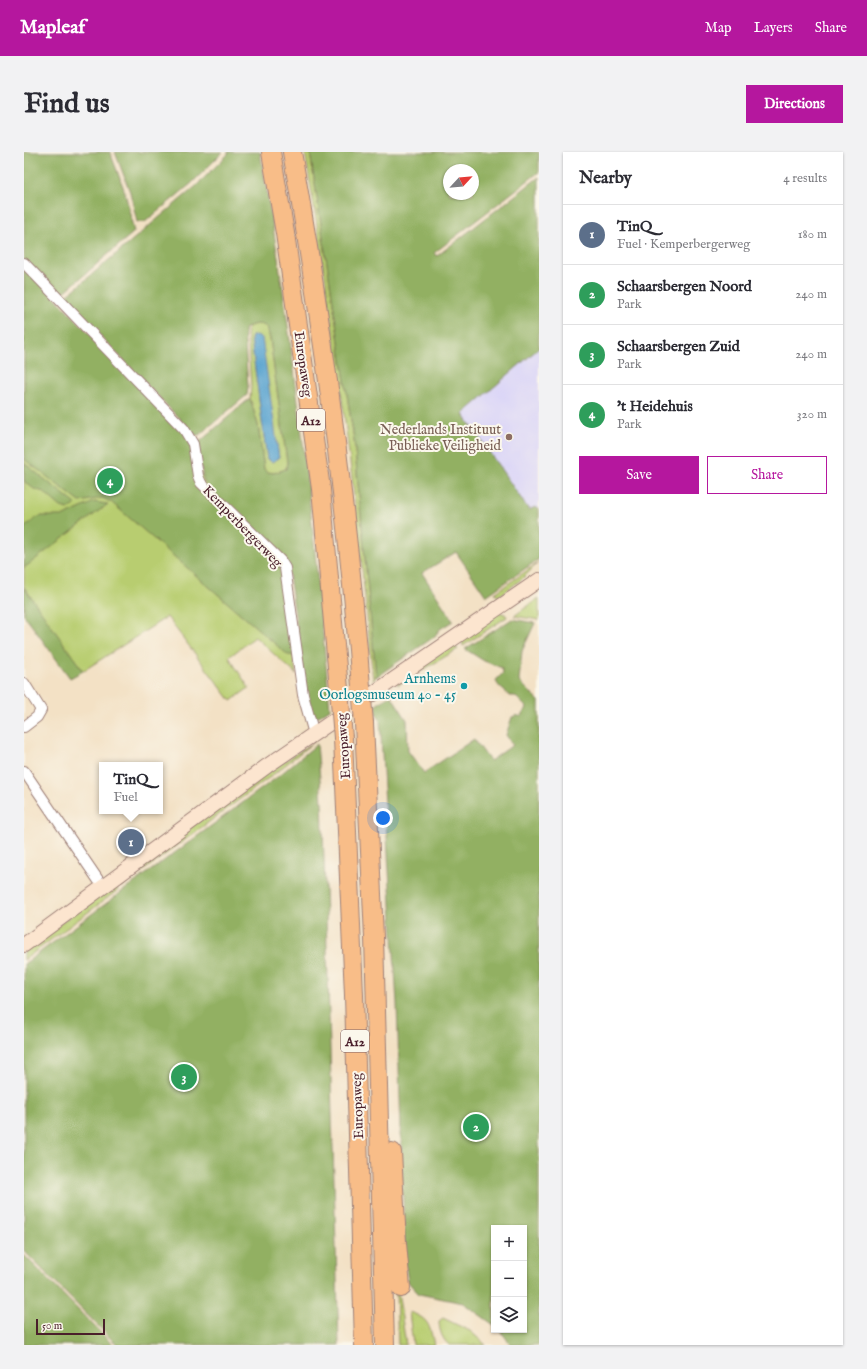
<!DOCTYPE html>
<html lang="en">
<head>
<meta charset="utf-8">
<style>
  body { margin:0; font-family:"IM FELL English",serif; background:#f2f2f3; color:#2b2b33 }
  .controls { position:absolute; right:12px; bottom:12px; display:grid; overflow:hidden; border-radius:0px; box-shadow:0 1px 3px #0004 }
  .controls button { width:36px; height:36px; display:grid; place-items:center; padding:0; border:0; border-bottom:1px solid #e1e1e2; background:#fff; color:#2b2b33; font:20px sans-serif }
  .compass { position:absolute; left:419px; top:12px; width:36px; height:36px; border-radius:50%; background:#fff; box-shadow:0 1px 3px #0004; rotate:64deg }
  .scale { position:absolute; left:12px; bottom:10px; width:69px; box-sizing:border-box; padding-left:4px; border:2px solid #4a1f2b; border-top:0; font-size:11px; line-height:14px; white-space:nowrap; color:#4a1f2b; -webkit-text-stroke:3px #fbf7ec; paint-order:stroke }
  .you { position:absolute; left:359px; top:666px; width:14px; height:14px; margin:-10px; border:3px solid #fff; border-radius:50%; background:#1a73e8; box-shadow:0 0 0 6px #1a73e833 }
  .badge { display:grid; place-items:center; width:26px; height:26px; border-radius:50%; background:#b5179e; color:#fff; font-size:13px; font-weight:700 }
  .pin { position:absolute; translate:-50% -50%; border:2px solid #fff; box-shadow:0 1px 4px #0006 }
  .popup { position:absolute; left:75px; top:610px; width:64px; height:52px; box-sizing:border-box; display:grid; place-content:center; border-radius:0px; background:#fff; filter:drop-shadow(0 1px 3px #0005); font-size:13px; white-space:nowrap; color:#7c7c81 }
  .popup b { font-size:15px; color:#2b2b33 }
  .popup::after { content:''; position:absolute; left:50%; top:100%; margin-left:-8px; border:8px solid transparent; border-top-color:#fff }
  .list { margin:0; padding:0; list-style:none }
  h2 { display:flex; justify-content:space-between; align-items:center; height:52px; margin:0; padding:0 16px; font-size:17px }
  h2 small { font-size:13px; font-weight:400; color:#7c7c81 }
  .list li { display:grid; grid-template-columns:26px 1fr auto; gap:12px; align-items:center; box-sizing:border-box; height:60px; padding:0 16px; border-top:1px solid #e1e1e2 }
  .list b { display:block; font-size:15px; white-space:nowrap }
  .list p { margin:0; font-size:13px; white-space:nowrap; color:#7c7c81 }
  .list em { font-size:13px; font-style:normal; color:#7c7c81 }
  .actions { display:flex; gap:8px; padding:12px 16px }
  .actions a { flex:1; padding:9px 0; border:1px solid #b5179e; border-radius:0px; text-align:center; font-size:14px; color:#b5179e }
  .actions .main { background:#b5179e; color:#fff }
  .icon { flex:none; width:22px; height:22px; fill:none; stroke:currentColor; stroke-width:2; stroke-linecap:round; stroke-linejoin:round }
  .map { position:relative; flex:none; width:515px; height:1193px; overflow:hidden; border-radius:0px }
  header { display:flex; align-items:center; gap:24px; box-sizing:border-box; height:56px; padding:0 20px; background:#b5179e; color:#fff }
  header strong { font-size:19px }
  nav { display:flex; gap:22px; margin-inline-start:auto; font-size:14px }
  .intro { display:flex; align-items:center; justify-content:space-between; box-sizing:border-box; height:96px; padding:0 24px }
  h1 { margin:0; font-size:28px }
  .button { padding:10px 18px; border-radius:0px; background:#b5179e; color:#fff; font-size:14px; font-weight:700 }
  main { display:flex; gap:24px; padding:0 24px }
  aside { flex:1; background:#fff; border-radius:0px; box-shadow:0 1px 3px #0004 }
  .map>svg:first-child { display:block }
</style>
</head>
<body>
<header>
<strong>Mapleaf</strong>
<nav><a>Map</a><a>Layers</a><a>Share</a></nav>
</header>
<div class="intro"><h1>Find us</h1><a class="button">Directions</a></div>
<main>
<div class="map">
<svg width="515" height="1193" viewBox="0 0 515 1193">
  <rect width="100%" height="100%" fill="#fbf7ec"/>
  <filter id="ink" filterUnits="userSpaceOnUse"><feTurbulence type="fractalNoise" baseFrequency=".025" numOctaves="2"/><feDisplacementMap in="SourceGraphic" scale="8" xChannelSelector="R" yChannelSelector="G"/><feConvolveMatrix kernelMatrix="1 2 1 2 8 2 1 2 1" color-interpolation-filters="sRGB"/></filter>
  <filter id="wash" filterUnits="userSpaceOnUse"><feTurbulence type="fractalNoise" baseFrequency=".012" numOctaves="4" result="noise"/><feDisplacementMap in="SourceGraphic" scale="16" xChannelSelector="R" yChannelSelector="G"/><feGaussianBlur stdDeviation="0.9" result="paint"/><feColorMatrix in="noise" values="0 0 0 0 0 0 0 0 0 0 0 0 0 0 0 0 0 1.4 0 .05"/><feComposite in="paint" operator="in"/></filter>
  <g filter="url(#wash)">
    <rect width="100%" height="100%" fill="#f3e1c5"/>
    <path fill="#dbd6f7" d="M515 196V357L511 355 505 359 439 262Z"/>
    <path fill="#b8cd70" stroke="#81764e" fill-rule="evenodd" d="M281 0H286L330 288 352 525 349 528C333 351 311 175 281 0Z
      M0 114 257 417 272 522 231 485 205 505 225 536 207 549 143 465 59 519 0 463Z
      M232 172H238L243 175 246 187 263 310 262 317 250 321 243 320 240 317 234 273 226 246 227 234 223 179 225 174ZM228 184 248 261 255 306 248 310 243 307 227 187Z
      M515 410 498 427 474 445 471 441Z
      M515 446V468L490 464Z
      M475 460 481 462 483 465 439 494 437 486Z
      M429 492 434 497 374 533 373 531Z
      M291 589 250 622 97 735 93 730 207 645Z
      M90 732 94 738 0 808V798Z
      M374 1139 382 1193H374L372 1140Z
      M385 1160C405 1166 406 1174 410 1193H389Z
      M419 1166 446 1179 462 1193H425C418 1187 415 1178 415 1169Z"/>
    <path fill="#92b062" stroke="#6e6846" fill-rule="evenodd" d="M0 0H86L101 40 110 80 37 143 0 108Z
      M91 0H199L168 31 121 70H113L106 40Z
      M204 0H236C270 184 289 370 306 557L289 568 285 556 265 423 180 330 172 293 226 246 234 273 240 317 243 320 250 321 262 317 263 310 246 187 243 175C234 170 227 172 220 178L224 235 223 243 175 283H171L40 146 171 35 204 2Z
      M286 0H515V20L410 101 413 104 515 25V196L439 262 505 358 511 355 515 357V407L462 444 432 400 398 421 429 469 416 477 410 485 352 525 330 288ZM425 18H449V42H425Z
      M0 113 159 279 167 293 172 325 259 418 272 504 264 503 87 350 78 346 56 350 0 307Z
      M0 311 52 352 44 357 37 355 20 340 10 337 0 329Z
      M70 350 84 352 0 416V376L12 366 18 364H40Z
      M0 435 59 519 46 526 0 463Z
      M488 467 511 471 498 499 495 529 515 549V1193H487L476 1178H500V1076H470V1173L439 1151 395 1142 384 1130 381 1109 373 852 356 568 353 563 352 553 367 543 383 568 384 599 400 621 450 587 466 609 489 593 482 583 488 565 494 563 496 565 503 556 491 544H485C482 538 474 537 472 528L479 521 478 516 460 509 441 497Z
      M293 592 298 650 302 763 315 1193H93L0 1099V812L252 626Z
      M0 1103 89 1193H0Z"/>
    <path fill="#57a2cf" stroke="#50607d" d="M233 183 238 186 255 306 248 310 243 307 227 187 228 184Z"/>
  </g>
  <g filter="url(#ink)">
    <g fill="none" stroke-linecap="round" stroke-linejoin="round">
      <g stroke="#9e8078" stroke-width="12">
        <path id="street" d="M0 111 160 277 169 292 174 324 177 331 256 408 261 416 279 543 290 582
          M0 531 17 558 13 565 0 575
          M0 619 79 735"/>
      </g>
      <g stroke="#9e8078" stroke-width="16">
        <path id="secondary" d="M0 793 243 614 515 428"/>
      </g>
      <g stroke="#9e8078" stroke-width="20">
        <path id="highway" d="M247 0 261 81 297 337 315 537
          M268 0C300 181 324 363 338 547
          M340 571 350 785 361 1193
          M319 586 330 843 340 1193
          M368 1000 373 1091 377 1136"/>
      </g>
      <use href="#street" stroke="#fff" stroke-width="10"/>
      <use href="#secondary" stroke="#fce5cf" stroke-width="14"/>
      <use href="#highway" stroke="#f8bd88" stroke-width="18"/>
      <g stroke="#9e8078" stroke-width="20" stroke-linecap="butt">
        <path id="highway-bridge" d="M315 537 319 586
          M338 547 340 571"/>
      </g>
      <use href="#highway-bridge" stroke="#f8bd88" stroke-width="18"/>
    </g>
  </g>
  <circle fill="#8d6e63" stroke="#fbf7ec" stroke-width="1.5" cx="485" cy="285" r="4"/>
  <circle fill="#0f9aa8" stroke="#fbf7ec" stroke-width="1.5" cx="440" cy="534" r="4"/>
  <g text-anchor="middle" stroke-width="4" stroke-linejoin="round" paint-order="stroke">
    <g fill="#fbf7ec" stroke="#7f6065" stroke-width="1">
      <rect x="273" y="257" width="28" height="22" rx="3"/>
      <rect x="317" y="878" width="28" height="22" rx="3"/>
    </g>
    <g font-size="13" font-weight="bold" fill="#4a1f2b">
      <text x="287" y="273">A12</text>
      <text x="331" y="894">A12</text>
    </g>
    <g font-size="14" fill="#4a1f2b" stroke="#fbf7ec">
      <text transform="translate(280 212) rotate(82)" y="5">Europaweg</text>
      <text transform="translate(219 374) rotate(46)" y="5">Kemperbergerweg</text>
      <text transform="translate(319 594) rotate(-94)" y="5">Europaweg</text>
      <text transform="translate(333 954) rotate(-92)" y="5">Europaweg</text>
    </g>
    <g font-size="14" fill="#785e54" stroke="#fbf7ec" text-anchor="end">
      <text x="477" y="282">Nederlands Instituut<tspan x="477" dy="16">Publieke Veiligheid</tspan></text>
    </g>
    <g font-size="14" fill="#0d838f" stroke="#fbf7ec" text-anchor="end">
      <text x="432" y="531">Arnhems<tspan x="432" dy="16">Oorlogsmuseum 40 - 45</tspan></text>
    </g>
  </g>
</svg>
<div class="controls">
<button>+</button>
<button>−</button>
<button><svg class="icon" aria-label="layers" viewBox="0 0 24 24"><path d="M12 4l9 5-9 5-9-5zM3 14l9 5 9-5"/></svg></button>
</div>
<svg class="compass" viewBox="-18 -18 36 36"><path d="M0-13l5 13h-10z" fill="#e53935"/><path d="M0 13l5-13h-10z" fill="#7c7c81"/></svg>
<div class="scale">50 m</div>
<div class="you"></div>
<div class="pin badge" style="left:107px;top:690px;background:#5c6f8a">1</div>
<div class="popup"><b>TinQ</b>Fuel</div>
<div class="pin badge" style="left:452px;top:975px;background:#2e9e5b">2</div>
<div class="pin badge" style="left:160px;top:925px;background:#2e9e5b">3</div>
<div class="pin badge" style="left:86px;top:329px;background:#2e9e5b">4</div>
</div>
<aside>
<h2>Nearby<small>4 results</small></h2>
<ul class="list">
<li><span class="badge" style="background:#5c6f8a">1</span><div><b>TinQ</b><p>Fuel · Kemperbergerweg</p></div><em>180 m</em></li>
<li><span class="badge" style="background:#2e9e5b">2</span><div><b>Schaarsbergen Noord</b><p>Park</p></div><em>240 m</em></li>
<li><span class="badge" style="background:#2e9e5b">3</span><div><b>Schaarsbergen Zuid</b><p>Park</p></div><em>240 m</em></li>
<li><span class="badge" style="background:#2e9e5b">4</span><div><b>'t Heidehuis</b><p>Park</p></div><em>320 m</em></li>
</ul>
<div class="actions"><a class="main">Save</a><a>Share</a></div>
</aside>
</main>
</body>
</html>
